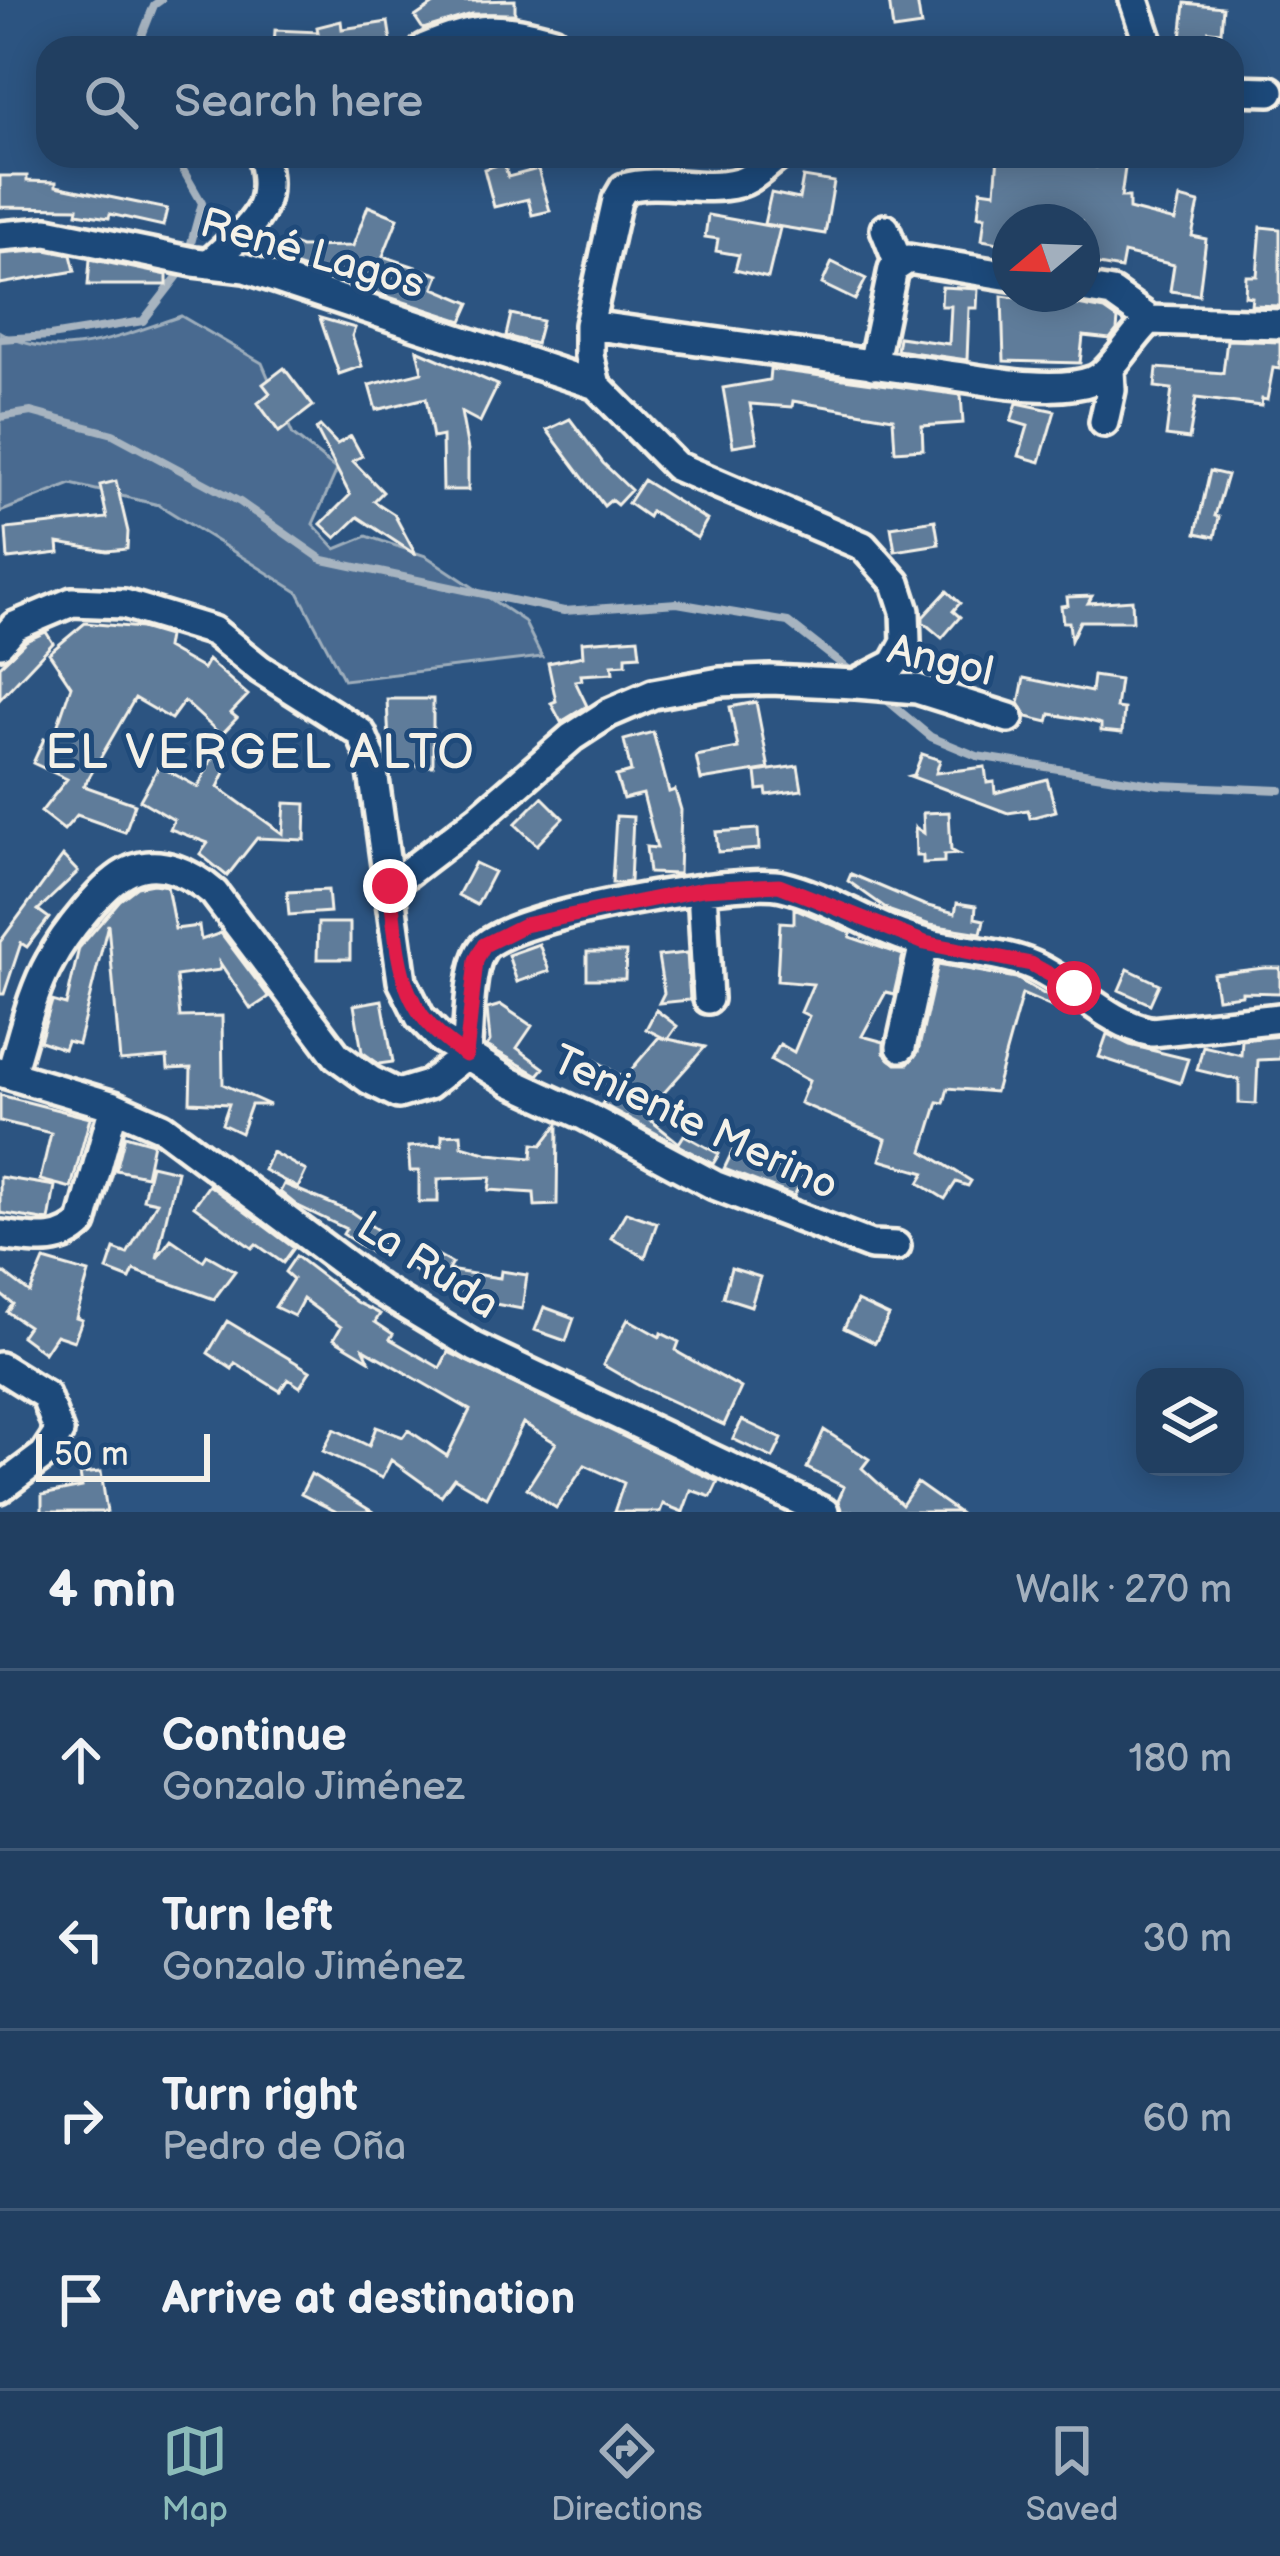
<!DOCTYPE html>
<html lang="en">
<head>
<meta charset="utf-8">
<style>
  body { margin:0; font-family:"Balsamiq Sans",sans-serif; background:#294667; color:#f1f3f6 }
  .controls { position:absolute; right:36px; bottom:36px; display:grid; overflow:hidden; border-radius:24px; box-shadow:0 6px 30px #0003 }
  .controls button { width:108px; height:108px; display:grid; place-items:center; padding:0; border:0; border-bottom:3px solid #3e5876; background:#213f61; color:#f1f3f6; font:60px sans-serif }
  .compass { position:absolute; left:992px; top:204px; width:108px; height:108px; border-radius:50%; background:#213f61; box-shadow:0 6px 30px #0003; rotate:251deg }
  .scale { position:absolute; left:36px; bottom:30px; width:174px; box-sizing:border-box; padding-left:12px; border:6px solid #f4f1e8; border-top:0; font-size:33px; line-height:42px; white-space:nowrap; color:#f4f1e8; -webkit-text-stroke:9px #1f4a7a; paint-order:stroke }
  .stop { position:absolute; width:36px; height:36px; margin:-27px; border:9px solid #e11d48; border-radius:50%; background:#fff }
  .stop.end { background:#e11d48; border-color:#fff; box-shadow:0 3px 12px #0008 }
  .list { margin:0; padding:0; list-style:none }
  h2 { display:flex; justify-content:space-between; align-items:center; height:156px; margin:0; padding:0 48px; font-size:51px }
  h2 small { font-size:39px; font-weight:400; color:#a2afbd }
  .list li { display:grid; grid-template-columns:78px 1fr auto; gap:36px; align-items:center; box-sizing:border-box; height:180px; padding:0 48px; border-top:3px solid #3e5876 }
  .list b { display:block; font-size:45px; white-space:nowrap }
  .list p { margin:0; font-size:39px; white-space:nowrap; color:#a2afbd }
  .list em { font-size:39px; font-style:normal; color:#a2afbd }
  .icon { flex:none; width:66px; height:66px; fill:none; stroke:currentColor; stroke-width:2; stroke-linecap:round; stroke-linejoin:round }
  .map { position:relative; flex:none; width:1280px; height:1512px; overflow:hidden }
  .search { position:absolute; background:#213f61; box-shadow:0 6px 30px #0003; left:36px; right:36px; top:36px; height:132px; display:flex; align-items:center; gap:30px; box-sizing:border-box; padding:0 42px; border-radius:36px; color:#a2afbd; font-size:45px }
  .sheet { height:876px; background:#213f61 }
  nav { display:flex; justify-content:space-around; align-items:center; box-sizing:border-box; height:168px; border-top:3px solid #3e5876; background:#213f61; font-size:33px; color:#a2afbd }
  nav a { display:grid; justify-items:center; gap:6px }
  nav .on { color:#8bbbb9 }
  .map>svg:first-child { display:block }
</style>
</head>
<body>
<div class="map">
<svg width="1280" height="1512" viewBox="0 0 1280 1512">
  <rect width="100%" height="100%" fill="#2c5481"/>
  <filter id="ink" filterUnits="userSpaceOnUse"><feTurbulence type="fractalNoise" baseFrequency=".00833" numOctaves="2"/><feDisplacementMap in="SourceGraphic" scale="24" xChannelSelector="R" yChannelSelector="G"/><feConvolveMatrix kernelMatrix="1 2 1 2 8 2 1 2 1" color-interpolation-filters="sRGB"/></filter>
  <g filter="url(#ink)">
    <path fill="#496b90" stroke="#9eaebc" stroke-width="3" d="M181 316 262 363 293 435 337 470 313 524 336 549 367 536 426 556 524 621 542 657 344 680 298 592 159 505 71 484 0 512V332C57 366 123 335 181 316Z"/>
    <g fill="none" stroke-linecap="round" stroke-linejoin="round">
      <path stroke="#a7b4c0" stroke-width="8" d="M137 48 154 5 161 0
        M175 156 202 203 188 254
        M0 339 50 336 143 321 184 268
        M0 417 31 412 113 434 240 502 323 560 564 611 677 603 788 622 857 676
        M883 697 931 737 977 756 1159 785 1280 790"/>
    </g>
    <path fill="#5e7b9a" stroke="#f4f1e8" stroke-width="3" d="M515 0V14H472L423 29 415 17 437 2Z
      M889 0H917L921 26 893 30Z
      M1185 3 1223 7 1221 32 1209 31 1214 48H1180Z
      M341 21 342 29 388 22 392 48H274L275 30 318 32 317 27Z
      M998 156H1047L1096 167 1098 157 1126 161 1121 197H1129V209L1175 221 1180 198 1199 203 1192 236 1206 239 1199 295 1170 291 1174 265 1124 253 1121 269 1082 262V222H1010V245L982 240 985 216H978L981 190 995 192Z
      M504 163 508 177 538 169 550 211 532 215 528 199 494 207 484 169Z
      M0 176H27V181L56 182V186L167 209 163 226 110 214 109 218 77 213 78 208 0 207Z
      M803 177 834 182 825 234 764 224 771 193 799 199Z
      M368 206 398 218 383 256 439 275 434 288 470 303 462 321 352 285 354 280H338L278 260 284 241 301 247 353 246Z
      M708 215 780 228 768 278 735 270 739 255 716 251 718 239 705 237Z
      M1261 227 1280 229V306L1251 305 1252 297 1245 296 1246 276H1257Z
      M46 250 71 255 75 271 0 284V254Z
      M90 259 167 275V285H88Z
      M832 262 866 279 855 300 822 284Z
      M942 287 978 289 977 308H969L967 360 897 350 899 337 949 344 951 306H941Z
      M1002 296 1060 304 1061 297 1067 298 1078 305 1105 310 1118 319 1117 330 1110 339 1083 336 1080 363 1004 361Z
      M511 314 542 321 536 344 506 336Z
      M320 318 355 328 352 336 362 366 339 374Z
      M1227 340 1280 342V369L1273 368 1267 400 1262 399 1261 406 1196 398 1189 439 1166 436 1172 389 1155 387 1157 368 1223 373Z
      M417 350 498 385 480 422 461 412 468 450V490H443L442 436 433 438 426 398 376 410 369 385 422 372Z
      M284 368 313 406 279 432 258 403 270 393 263 384Z
      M770 369 961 395 963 423 922 426 923 449 895 451 893 418 793 401 792 407 750 404 757 442 733 446 723 388 769 380Z
      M1017 403 1055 411 1040 462 1019 456 1028 426 1011 421Z
      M570 419 603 463 631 490 617 505 611 500 604 506 547 430Z
      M320 426 337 444 351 436 362 456 353 461 383 492 374 501 394 514 416 555 358 517 336 538 321 524 350 495 316 429Z
      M1210 471 1227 475 1215 516 1219 517 1215 537 1196 533Z
      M643 480 707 520 697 538 651 511 648 517 628 503Z
      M116 481 128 532 127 549 107 551 58 543 59 553 8 559 6 529 107 518 100 485Z
      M935 520 939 544 895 551 891 527Z
      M947 591 960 603 953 611 960 617 942 638 923 622V617Z
      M1092 596 1088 603 1132 600 1133 621H1080L1071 640 1069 622H1063L1061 606 1068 605 1067 597Z
      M85 623 141 628 168 636 166 648 203 669 208 660 248 695 231 713 237 718 221 735 184 701 171 719 135 698 84 786 135 804 125 832 77 815 64 830 41 812 67 779 33 763 44 739 52 742 71 686 49 653Z
      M46 632 53 643 0 699V666L26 641Z
      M638 638 640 655 626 656V664L612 665 613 673 581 675 582 680 575 681 587 706 561 722 551 703 556 701 548 663 583 656 582 642Z
      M1093 676 1120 680 1116 708 1124 709 1122 733 1101 731V724L1086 720 1050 714 1048 722 1027 717 1019 703 1024 678 1091 692Z
      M387 699H433V766H390Z
      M756 702 769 769 701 780 696 756 738 748 730 707Z
      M653 732 669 792 675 790 681 810 679 874 649 873 646 847 657 848 643 794 623 799 616 776 631 772 624 740Z
      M922 754 940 760 936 773 985 767 987 783 994 782 995 793 1047 779 1056 811 1030 818 1028 810 1008 813 910 776 914 775Z
      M213 756 229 764 218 787 283 834 285 803 306 804 305 840 257 838 227 876 200 854 208 843 170 829 174 820 140 800 159 766 198 787Z
      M798 766 802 790 767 795 766 789 758 790 756 772Z
      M542 797 563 818 537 845 515 824Z
      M949 812 951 850 958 854 944 855V862L923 863V856H916L915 827 924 833 923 813Z
      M616 816 633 817 630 882 623 883H612Z
      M758 829 759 849 718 852 716 832Z
      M63 856 78 872 38 910 49 918 27 947 21 943 4 994H0V942Z
      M475 863 494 872 477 905 458 895Z
      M851 874 924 905 955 913 957 903 976 906 975 918 984 920 981 933 930 925 890 911 848 881Z
      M153 884 167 886 175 929 199 926 201 940 221 933 269 997 251 1009 220 963V970L176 976 180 1017 222 1016 223 1084 270 1105H251L241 1133 222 1124 229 1104 190 1102 191 1068 168 1069 167 1057 120 1061 108 924 78 1044 67 1041 64 1049 40 1041 52 1001 66 1005 79 948 120 900 137 887Z
      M328 890 330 912 289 915 287 892Z
      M794 908 851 933 850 937 903 955 894 994 886 992 862 1036 884 1042V1053L896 1064H908L918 1052 938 964 1016 978 1068 1008 1054 1003 1052 1007 1022 994 995 1092 948 1088 944 1103 938 1102 923 1151 971 1181 968 1186 956 1182 945 1199 919 1183 925 1173 880 1160 886 1139 800 1103 809 1081 771 1060 780 1044 794 1052 809 1016 801 1012 813 984 777 981 780 922 794 923Z
      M318 923H350V959H317Z
      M539 944 549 971 517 982 508 955Z
      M587 952H626L625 979H587Z
      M687 953 690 1000 659 1003 664 993 658 956Z
      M1264 968H1280V993L1242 992V995L1217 998 1213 974Z
      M1128 969 1159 984 1150 1004 1119 990Z
      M382 1000 393 1062 379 1064 362 1052 354 1005Z
      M501 1005 532 1026 517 1048 544 1068 538 1075 487 1046 490 1041 487 1009Z
      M656 1010 677 1026 668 1039 705 1047 644 1115 679 1143 684 1135 719 1154 713 1164 602 1104 608 1096 589 1084 588 1056 621 1076 620 1083 659 1037 666 1039 646 1029Z
      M1107 1034 1130 1045 1188 1059 1180 1083 1099 1057Z
      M1280 1036V1059L1258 1060 1256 1104 1239 1103V1080L1197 1070 1203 1046 1241 1055 1242 1040Z
      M0 1095 90 1118 71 1188 40 1180 51 1133 0 1121Z
      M558 1124 557 1205 535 1206 534 1193 489 1190 491 1177 438 1179V1202H419V1171H410L408 1147 442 1145V1135L461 1134 462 1146 489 1154 532 1158 533 1144 542 1145Z
      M125 1135 153 1143 146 1176 116 1170Z
      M734 1148 803 1178 794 1196 724 1169Z
      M272 1152 306 1171 298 1188 264 1170Z
      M151 1165 177 1171 157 1258 171 1239 203 1261 207 1255 235 1271 214 1299 134 1270 130 1279 107 1270 114 1249 127 1254 157 1202 143 1199Z
      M0 1177 55 1186 49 1221 0 1213Z
      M284 1184 351 1212 389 1238 385 1245 382 1244 375 1255 343 1234 346 1229 296 1205 280 1192Z
      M209 1185 294 1248 283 1263 256 1244 252 1248 194 1206Z
      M626 1212 657 1223 645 1257 611 1238Z
      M432 1252 452 1263 448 1270 500 1278 501 1271 527 1275 522 1309 458 1297 406 1266 407 1263 425 1266Z
      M296 1256 356 1302 380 1314 375 1322 393 1334 390 1339 440 1368 448 1352 718 1482 711 1497 691 1490 683 1512 663 1504 660 1512H614L624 1483 585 1465 556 1508 527 1488 556 1443 523 1423 486 1497 454 1478 441 1496 391 1460 382 1478 323 1451 334 1429 369 1446 376 1427 403 1437 408 1430 447 1456 470 1410 364 1349 369 1360 334 1339 341 1327 303 1299 294 1316 275 1307 293 1279 285 1272Z
      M44 1260 89 1273 76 1318 82 1320 74 1341 56 1335 44 1353 21 1336 28 1326 7 1312 13 1304 0 1294V1270L30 1293Z
      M731 1268 760 1277 751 1306 723 1297Z
      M857 1301 889 1316 875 1343 844 1328Z
      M544 1307 574 1318 566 1341 535 1330Z
      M628 1319 660 1337 661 1333 679 1342 676 1350 679 1353 741 1388 724 1425 641 1387 603 1365Z
      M227 1321 310 1371 300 1387 288 1379 280 1391 235 1363 232 1369 208 1353Z
      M742 1420 782 1439 773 1458 733 1439Z
      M824 1430 869 1459 862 1468 902 1505 917 1483 958 1512H842L838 1501 844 1487 807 1468Z
      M101 1472 107 1512H42V1495L82 1487 80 1474Z
      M311 1474 373 1512H337L301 1494Z"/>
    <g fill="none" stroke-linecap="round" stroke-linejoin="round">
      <g stroke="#f4f1e8" stroke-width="36">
        <path id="minor" d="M1134 0 1150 48
          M425 48C477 26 499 25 553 41
          M1232 90 1270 91
          M885 229 898 262
          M0 236 47 232 194 262 245 268 596 385
          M209 264C246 227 278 215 262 156
          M1082 288 1112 293 1150 320
          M589 325C702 341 815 357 929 372 974 378 1052 396 1094 380 1112 373 1131 337 1150 320L1280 324
          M873 365 893 269 908 259 1010 276
          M1104 422 1111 390 1110 370
          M0 643 15 626 72 602 124 604 213 631 260 669 361 733 371 757 402 981 420 1017 441 1039 511 1082 585 1116 714 1185 871 1245 896 1246
          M856 684 917 689 1009 718
          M390 886 479 818 572 737 609 713 653 694 720 682 771 680 855 684 894 664 906 642 905 611 896 583 863 546 676 466 596 385 589 356V325L617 200 624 188C661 177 700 193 738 183 752 180 766 165 778 156
          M702 889 708 999
          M901 1047 924 943
          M466 1055C469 1030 468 967 483 948 507 916 741 876 782 886 833 898 877 932 927 943 962 952 1001 951 1034 966 1076 985 1106 1023 1152 1032L1280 1018
          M0 1072 114 1106 162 1127 379 1289 475 1347 824 1512
          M10 1075C22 1039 31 994 50 961 63 936 104 882 130 871 160 857 192 874 214 893L337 1056 370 1080 398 1094 428 1085 466 1055
          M0 1235C31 1238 58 1247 82 1223L114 1106
          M0 1367 45 1395 59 1432 44 1455 0 1488"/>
      </g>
      <use href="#minor" stroke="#1f4a7a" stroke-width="27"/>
    </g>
  </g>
  <g fill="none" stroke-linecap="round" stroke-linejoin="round" filter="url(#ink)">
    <path stroke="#e11d48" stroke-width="15" d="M390 886C399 960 396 1012 466 1055L476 960 484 945 524 925 703 889 779 885 925 943 1031 964 1074 988"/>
  </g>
  <g text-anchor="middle" stroke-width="10" stroke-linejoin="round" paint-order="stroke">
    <g font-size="42" fill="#f4f1e8" stroke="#1f4a7a">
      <text transform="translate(313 252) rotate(16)" y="15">René Lagos</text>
      <text transform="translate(941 659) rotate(13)" y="15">Angol</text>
      <text transform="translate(696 1121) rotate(25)" y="15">Teniente Merino</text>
      <text transform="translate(429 1264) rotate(33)" y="15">La Ruda</text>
    </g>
    <g font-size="48" letter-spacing="3" fill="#f4f1e8" stroke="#1f4a7a">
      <text x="261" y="768">EL VERGEL ALTO</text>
    </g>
  </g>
</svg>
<div class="controls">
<button><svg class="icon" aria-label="layers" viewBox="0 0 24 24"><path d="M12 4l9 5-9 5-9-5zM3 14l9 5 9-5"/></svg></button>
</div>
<svg class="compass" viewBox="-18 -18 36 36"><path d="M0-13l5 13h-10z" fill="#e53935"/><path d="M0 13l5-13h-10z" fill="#a2afbd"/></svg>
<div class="scale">50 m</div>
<div class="stop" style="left:1074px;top:988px"></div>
<div class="stop end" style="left:390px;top:886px"></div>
<div class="search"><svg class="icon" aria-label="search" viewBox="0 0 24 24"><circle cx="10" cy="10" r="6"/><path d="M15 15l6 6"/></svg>Search here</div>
</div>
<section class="sheet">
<h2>4 min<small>Walk · 270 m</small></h2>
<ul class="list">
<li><svg class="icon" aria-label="ahead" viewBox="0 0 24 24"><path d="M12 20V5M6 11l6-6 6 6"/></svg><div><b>Continue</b><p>Gonzalo Jiménez</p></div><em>180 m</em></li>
<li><svg class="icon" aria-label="left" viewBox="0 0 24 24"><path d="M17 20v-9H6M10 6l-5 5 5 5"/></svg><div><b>Turn left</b><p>Gonzalo Jiménez</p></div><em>30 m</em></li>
<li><svg class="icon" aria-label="right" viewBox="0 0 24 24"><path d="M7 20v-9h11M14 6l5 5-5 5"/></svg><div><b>Turn right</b><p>Pedro de Oña</p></div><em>60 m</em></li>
<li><svg class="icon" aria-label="arrive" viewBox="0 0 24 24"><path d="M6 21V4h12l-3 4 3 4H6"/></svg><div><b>Arrive at destination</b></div></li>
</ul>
</section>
<nav>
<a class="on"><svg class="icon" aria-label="map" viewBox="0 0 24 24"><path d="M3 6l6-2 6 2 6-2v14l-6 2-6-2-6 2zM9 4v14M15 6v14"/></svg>Map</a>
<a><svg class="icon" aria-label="directions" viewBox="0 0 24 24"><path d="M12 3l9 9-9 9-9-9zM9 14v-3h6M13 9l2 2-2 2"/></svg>Directions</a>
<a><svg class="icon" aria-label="saved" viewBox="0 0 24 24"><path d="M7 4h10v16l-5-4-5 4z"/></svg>Saved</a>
</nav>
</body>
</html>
